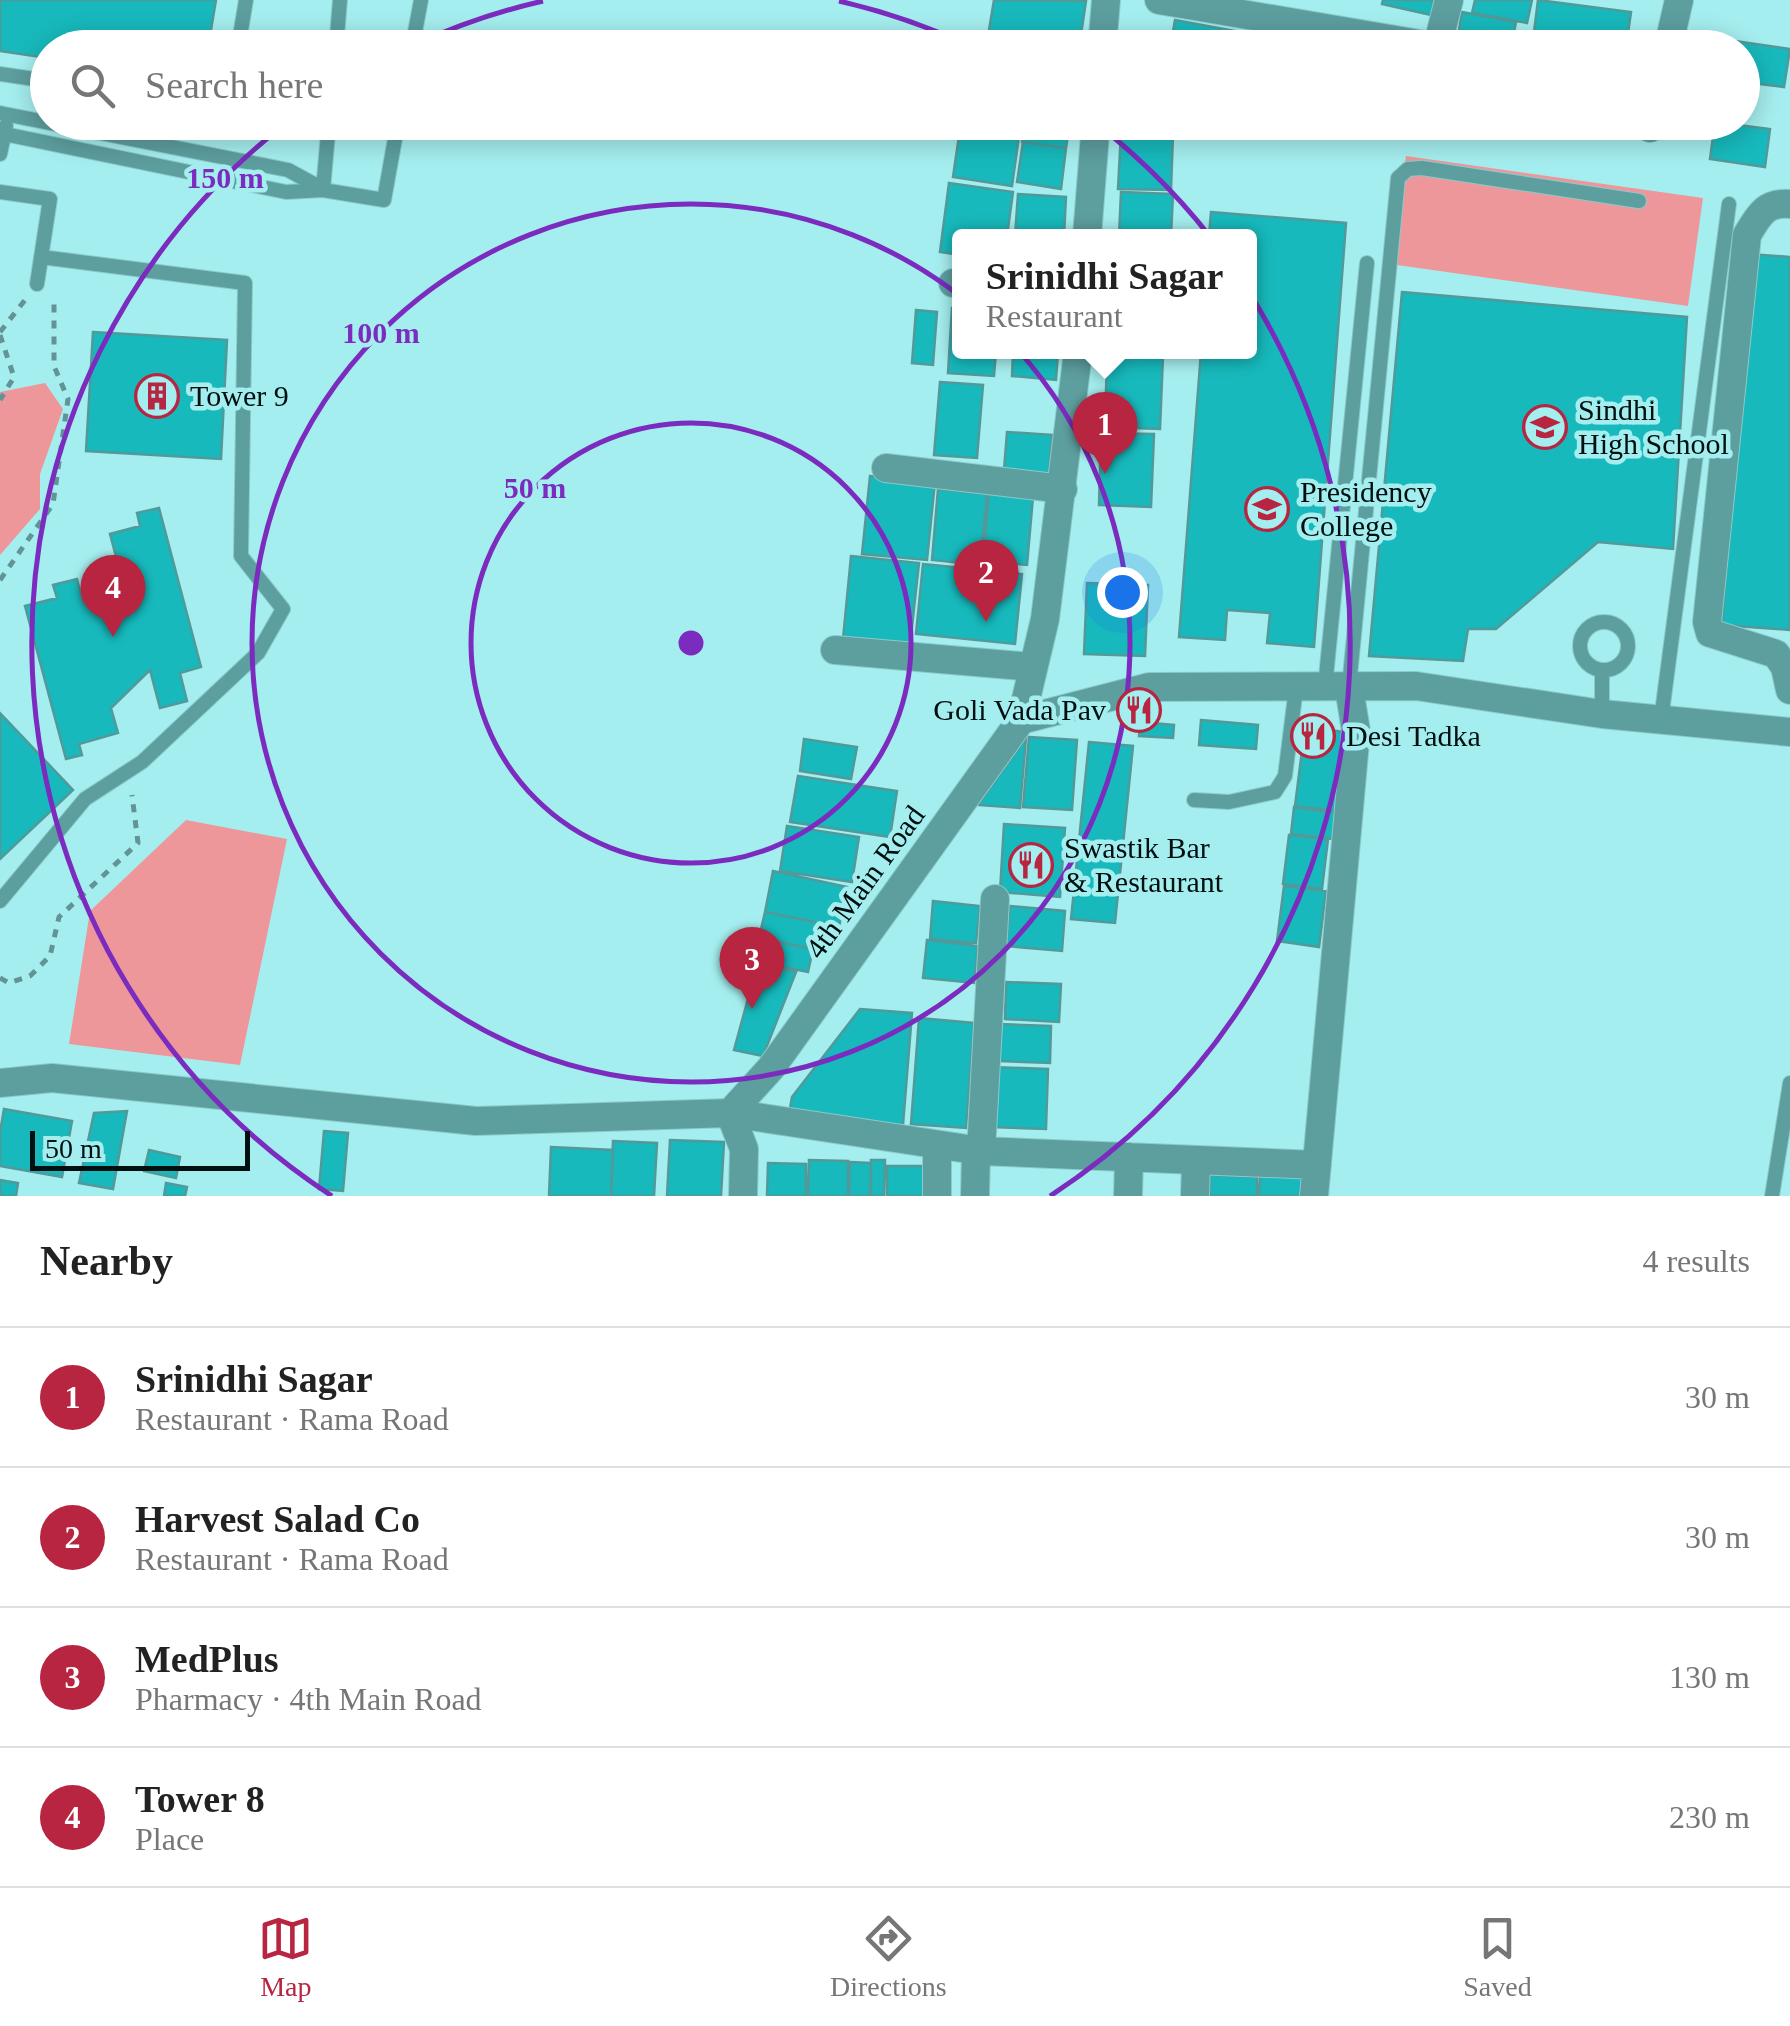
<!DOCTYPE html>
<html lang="en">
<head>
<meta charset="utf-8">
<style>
  body { margin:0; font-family:"Times New Roman",serif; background:#f2f2f2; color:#222 }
  .scale { position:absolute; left:30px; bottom:25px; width:220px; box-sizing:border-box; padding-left:10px; border:5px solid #000f10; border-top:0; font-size:28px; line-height:35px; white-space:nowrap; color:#000f10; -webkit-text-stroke:8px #a5eeef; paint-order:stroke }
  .you { position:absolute; left:1122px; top:592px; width:35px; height:35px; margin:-25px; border:8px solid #fff; border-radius:50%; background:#1a73e8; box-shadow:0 0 0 15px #1a73e833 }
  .badge { display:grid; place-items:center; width:65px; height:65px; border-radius:50%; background:#b72540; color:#fff; font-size:32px; font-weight:700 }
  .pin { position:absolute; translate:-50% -82px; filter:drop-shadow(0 2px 5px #0008) }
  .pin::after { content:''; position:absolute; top:52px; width:35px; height:30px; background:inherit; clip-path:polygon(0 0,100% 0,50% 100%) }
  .popup { position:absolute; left:952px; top:229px; width:305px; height:130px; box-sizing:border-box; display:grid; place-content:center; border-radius:10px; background:#fff; filter:drop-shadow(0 2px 8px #0005); font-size:32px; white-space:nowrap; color:#767676 }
  .popup b { font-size:38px; color:#222 }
  .popup::after { content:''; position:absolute; left:50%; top:100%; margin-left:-20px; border:20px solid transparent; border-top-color:#fff }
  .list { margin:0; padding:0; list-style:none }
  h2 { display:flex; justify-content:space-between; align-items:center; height:130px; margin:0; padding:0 40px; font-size:42px }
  h2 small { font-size:32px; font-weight:400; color:#767676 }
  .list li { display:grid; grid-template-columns:65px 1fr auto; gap:30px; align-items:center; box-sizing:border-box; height:140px; padding:0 40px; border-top:2px solid #e0e0e0 }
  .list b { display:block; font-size:38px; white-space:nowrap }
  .list p { margin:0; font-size:32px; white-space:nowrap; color:#767676 }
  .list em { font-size:32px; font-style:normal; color:#767676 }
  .icon { flex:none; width:55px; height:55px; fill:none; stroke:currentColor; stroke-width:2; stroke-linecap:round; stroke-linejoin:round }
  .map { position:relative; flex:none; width:1790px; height:1196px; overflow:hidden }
  .search { position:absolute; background:#fff; box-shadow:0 5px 25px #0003; left:30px; right:30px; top:30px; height:110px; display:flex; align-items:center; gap:25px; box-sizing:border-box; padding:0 35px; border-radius:55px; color:#767676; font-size:38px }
  .sheet { height:690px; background:#fff }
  nav { display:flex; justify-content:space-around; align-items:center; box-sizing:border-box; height:140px; border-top:2px solid #e0e0e0; background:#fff; font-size:28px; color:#767676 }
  nav a { display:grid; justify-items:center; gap:5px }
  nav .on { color:#b72540 }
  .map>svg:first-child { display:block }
</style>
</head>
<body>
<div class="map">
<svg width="1790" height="1196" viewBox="0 0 1790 1196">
  <rect width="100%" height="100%" fill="#a5eeef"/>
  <path fill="#ee979b" d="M1406 156 1703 198 1688 306 1390 264Z
    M45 383 63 409 40 474V509L0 555V392Z
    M186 820 287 839 240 1065 69 1044 90 911Z"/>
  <path fill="#17b9bc" stroke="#52999a" stroke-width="2.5" d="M0 0H216L208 48H48V58L0 51Z
    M994 0 1086 1 1079 48H986Z
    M1383 0H1434L1431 15 1382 4Z
    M1475 0H1532L1527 23 1472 13Z
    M1538 0 1631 12 1626 48H1532Z
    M1462 12 1516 22 1511 48H1456Z
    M1175 20 1246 33 1243 48H1170Z
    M1679 34 1728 41 1727 48H1677Z
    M1735 41 1790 49 1784 87 1742 82V48H1734Z
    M961 122H1021L1012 186 953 177Z
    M1024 122H1070L1066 148 1022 142Z
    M1131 122H1190L1189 134 1131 128Z
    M1438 122H1498L1495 137 1437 126Z
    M1521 122H1615L1613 138Z
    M1715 122 1770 129 1765 167 1710 159Z
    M1121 132 1173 134 1171 190 1118 189Z
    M1023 142 1066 148 1061 189 1017 182Z
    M949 183 1013 192 1007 236H960V255L940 252Z
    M1121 192 1173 194 1171 236H1119Z
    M1018 194 1066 197 1064 236H1015Z
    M1211 212 1346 223 1314 647 1267 643 1270 613 1227 610 1225 640 1179 637 1201 352H1250V236H1209Z
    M1749 254 1790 257V630L1722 625Z
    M1402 292 1687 317 1673 549 1598 542 1496 629H1468L1463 661 1369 656Z
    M952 308H960V352H996L994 376 948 373Z
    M916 310 937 312 933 365 912 363Z
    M93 332 227 340 221 459 86 451Z
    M1013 352H1058L1056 380 1012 376Z
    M1107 354 1163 356 1160 429 1105 427Z
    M940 382 983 385 977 458 934 455Z
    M1007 432 1052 435 1049 474 1004 470Z
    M1101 433 1154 434 1151 507 1099 505Z
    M870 476 935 482 927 560 862 554Z
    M938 489 987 494 980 565 932 560Z
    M989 492 1033 497 1027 565 983 561Z
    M159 508 201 667 180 673 187 701 160 708 150 670 111 708 118 733 79 744 82 755 66 759 25 606 57 598 53 585 77 579 83 603 119 568 110 534 140 526 137 513Z
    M851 556 919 563 910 645 843 639Z
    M923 564 1022 574 1015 644 916 634Z
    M1087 583 1148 585 1145 656 1084 654Z
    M0 713 73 790 0 859Z
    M1201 720 1258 725 1256 749 1199 745Z
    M1140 722 1174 725 1173 738 1139 736Z
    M1305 727 1346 732 1337 811 1295 806Z
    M1029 737 1077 740 1072 810 1023 807Z
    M1026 738 1020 808 978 805Z
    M804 739 857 747 851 779 800 771Z
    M1089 742 1133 746 1115 923 1071 919Z
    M798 776 897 791 890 837 790 822Z
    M1294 807 1337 813 1334 839 1291 834Z
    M1004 824 1065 828 1060 897 1000 892Z
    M787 826 859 837 852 882 780 871Z
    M1289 835 1328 839 1322 889 1283 884Z
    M773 871 847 887 839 927 765 912Z
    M1284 886 1326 891 1319 947 1277 941Z
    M933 901 980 906 976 943 930 939Z
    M1010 906 1065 911 1062 951 1006 946Z
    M765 912 829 925 823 951 759 938Z
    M759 938 813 949 808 972 755 961Z
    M927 940 978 946 974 983 923 978Z
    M758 962 796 972 763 1056 734 1050Z
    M1006 982 1061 984 1059 1022 1005 1019Z
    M860 1009 912 1013 903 1125 799 1117 790 1108 792 1097Z
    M919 1018 974 1023 966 1128 911 1124Z
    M1000 1024 1051 1026 1050 1063 999 1061Z
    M993 1067 1048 1069 1046 1129 992 1127Z
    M4 1109 72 1121 62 1177 0 1166V1132Z
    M127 1111 113 1189 79 1183 94 1113Z
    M324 1131 348 1133 343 1191 319 1189Z
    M670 1140 724 1142 721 1196H667Z
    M613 1141 657 1143 654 1196H611Z
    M551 1147 613 1150 611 1196H549Z
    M149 1150 180 1157 176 1178 144 1171Z
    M809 1160 848 1161V1196H808Z
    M871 1160H885L884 1196H871Z
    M850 1162 871 1163 870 1196H849Z
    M768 1163 806 1164V1196H767Z
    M887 1166H927V1196H887Z
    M1210 1175 1257 1177V1196H1210Z
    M1260 1176 1307 1178 1306 1196H1259Z
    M0 1180 18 1183 16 1196H0Z
    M166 1183 187 1187 185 1196H164Z"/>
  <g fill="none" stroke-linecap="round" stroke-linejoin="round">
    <g stroke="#8bcacb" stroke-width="16">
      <path id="service" d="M238 48 246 0
        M336 48 340 0
        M412 48 421 0
        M0 74 48 81
        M0 113 288 170 323 189
        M0 133 286 192 323 190 384 200 398 122
        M0 154 6 126
        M323 190 329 122
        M0 192 50 199 37 284
        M1580 646a24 24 0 1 1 48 0a24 24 0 1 1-48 0Z
        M1325 687 1367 263
        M1349 687 1398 178 1408 169 1422 168 1639 201
        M1602 714V670
        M1661 720 1729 204
        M1194 800 1229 802 1275 792 1285 776 1296 688
        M0 901 85 799 142 762 258 653 283 609 241 556 245 283 41 257
        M1772 1196 1790 1083"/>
    </g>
    <g stroke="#8bcacb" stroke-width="30">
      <path id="minor" d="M1159 0 1437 47 1449 0
        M1668 48 1679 0
        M1650 128 1651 122
        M1790 204C1765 202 1759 215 1747 235L1707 622 1710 633 1776 654 1785 667 1790 690
        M953 283 960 284
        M886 468 1063 489
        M835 650 1033 667
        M937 1145V1196
        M981 1151 995 899
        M743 1196 744 1149 730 1113 981 1151 1317 1165
        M975 1196 976 1150
        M1128 1196 1129 1157
        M1195 1196 1196 1160
        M1314 1196 1356 731 1349 688"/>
    </g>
    <g stroke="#8bcacb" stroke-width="30">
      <path id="tertiary" d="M1102 48 1106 0
        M1087 236 1096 122
        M1021 720 1045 619 1078 352
        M0 1083 52 1078 476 1121 730 1113 771 1068 1021 720 1149 687 1416 686 1602 714 1790 732"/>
    </g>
    <path stroke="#629495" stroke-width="5" stroke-dasharray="8 8" stroke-linecap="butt" d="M0 332 25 300
      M0 335 14 377 0 400
      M0 580 53 504 68 399 54 366V303L51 299
      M0 978 9 983 30 976 50 956 59 917 138 843 132 795"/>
    <use href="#service" stroke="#5d9e9f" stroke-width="14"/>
    <use href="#minor" stroke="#5d9e9f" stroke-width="28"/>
    <use href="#tertiary" stroke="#5d9e9f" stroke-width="28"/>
  </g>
  <g fill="none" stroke="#7b2cbf" stroke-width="5">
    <circle cx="691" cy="643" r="220"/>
    <circle cx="691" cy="643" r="439"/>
    <path d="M332 1196A659 659 0 0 1 285 124M412 46A659 659 0 0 1 543 1M839 1A659 659 0 0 1 970 46M1097 124A659 659 0 0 1 1050 1196"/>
  </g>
  <defs>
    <g id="building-ring" transform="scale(2.25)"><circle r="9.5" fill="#a5eeef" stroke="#b72540" stroke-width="1.5"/><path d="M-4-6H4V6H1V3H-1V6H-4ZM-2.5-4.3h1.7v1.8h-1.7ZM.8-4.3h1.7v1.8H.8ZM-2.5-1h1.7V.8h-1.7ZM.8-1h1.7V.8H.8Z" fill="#b72540"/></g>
    <g id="school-ring" transform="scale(2.25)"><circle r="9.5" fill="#a5eeef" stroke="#b72540" stroke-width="1.5"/><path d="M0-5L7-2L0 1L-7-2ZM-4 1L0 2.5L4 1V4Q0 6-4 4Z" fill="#b72540"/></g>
    <g id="university-ring" transform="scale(2.25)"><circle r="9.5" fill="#a5eeef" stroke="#b72540" stroke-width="1.5"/><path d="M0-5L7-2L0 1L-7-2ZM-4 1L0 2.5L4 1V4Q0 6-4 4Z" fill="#b72540"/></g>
    <g id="restaurant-ring" transform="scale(2.25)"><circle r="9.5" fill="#a5eeef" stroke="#b72540" stroke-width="1.5"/><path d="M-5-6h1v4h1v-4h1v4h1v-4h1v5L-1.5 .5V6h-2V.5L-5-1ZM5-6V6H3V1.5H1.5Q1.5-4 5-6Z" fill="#b72540"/></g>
  </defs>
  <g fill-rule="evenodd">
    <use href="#building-ring" x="157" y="396"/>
    <use href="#school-ring" x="1545" y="427"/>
    <use href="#university-ring" x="1267" y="509"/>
    <use href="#restaurant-ring" x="1139" y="710"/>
    <use href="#restaurant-ring" x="1313" y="736"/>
    <use href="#restaurant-ring" x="1031" y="865"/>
  </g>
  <g text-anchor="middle" stroke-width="9" stroke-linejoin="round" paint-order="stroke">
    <g font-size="30" fill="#000f10" stroke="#a5eeef" text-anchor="start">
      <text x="190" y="406">Tower 9</text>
      <text x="1578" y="420">Sindhi<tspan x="1578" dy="34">High School</tspan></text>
      <text x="1300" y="502">Presidency<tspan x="1300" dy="34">College</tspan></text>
      <text x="1106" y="720" text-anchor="end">Goli Vada Pav</text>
      <text x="1346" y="746">Desi Tadka</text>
      <text x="1064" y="858">Swastik Bar<tspan x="1064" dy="34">&amp; Restaurant</tspan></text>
    </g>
    <g font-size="30" fill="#000f10" stroke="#a5eeef">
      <text transform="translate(865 882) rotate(-54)" y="10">4th Main Road</text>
    </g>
  </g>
  <circle cx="691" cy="643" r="15" fill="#7b2cbf" stroke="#a5eeef" stroke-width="5"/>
  <g font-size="30" text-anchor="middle" font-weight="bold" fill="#7b2cbf" stroke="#a5eeef" stroke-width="9" stroke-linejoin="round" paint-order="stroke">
    <text x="225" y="188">150 m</text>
    <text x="381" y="343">100 m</text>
    <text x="535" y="498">50 m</text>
  </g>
</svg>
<div class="scale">50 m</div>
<div class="you"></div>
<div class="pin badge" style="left:1105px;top:474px">1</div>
<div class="popup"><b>Srinidhi Sagar</b>Restaurant</div>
<div class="pin badge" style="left:986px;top:622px">2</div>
<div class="pin badge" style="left:752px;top:1009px">3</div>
<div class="pin badge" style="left:113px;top:637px">4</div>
<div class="search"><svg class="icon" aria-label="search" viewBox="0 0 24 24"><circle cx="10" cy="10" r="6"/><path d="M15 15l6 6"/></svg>Search here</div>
</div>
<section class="sheet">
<h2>Nearby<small>4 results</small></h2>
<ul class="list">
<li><span class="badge">1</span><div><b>Srinidhi Sagar</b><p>Restaurant · Rama Road</p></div><em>30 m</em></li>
<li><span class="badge">2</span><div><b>Harvest Salad Co</b><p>Restaurant · Rama Road</p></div><em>30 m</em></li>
<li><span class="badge">3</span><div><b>MedPlus</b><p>Pharmacy · 4th Main Road</p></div><em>130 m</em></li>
<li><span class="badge">4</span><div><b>Tower 8</b><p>Place</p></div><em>230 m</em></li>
</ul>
</section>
<nav>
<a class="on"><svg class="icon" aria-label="map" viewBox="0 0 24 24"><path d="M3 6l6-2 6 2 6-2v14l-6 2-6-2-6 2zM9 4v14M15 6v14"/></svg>Map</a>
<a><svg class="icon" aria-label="directions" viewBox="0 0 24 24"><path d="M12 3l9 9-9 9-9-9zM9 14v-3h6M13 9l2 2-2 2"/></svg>Directions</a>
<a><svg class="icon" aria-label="saved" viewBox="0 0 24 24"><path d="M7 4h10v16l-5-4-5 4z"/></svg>Saved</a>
</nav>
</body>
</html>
